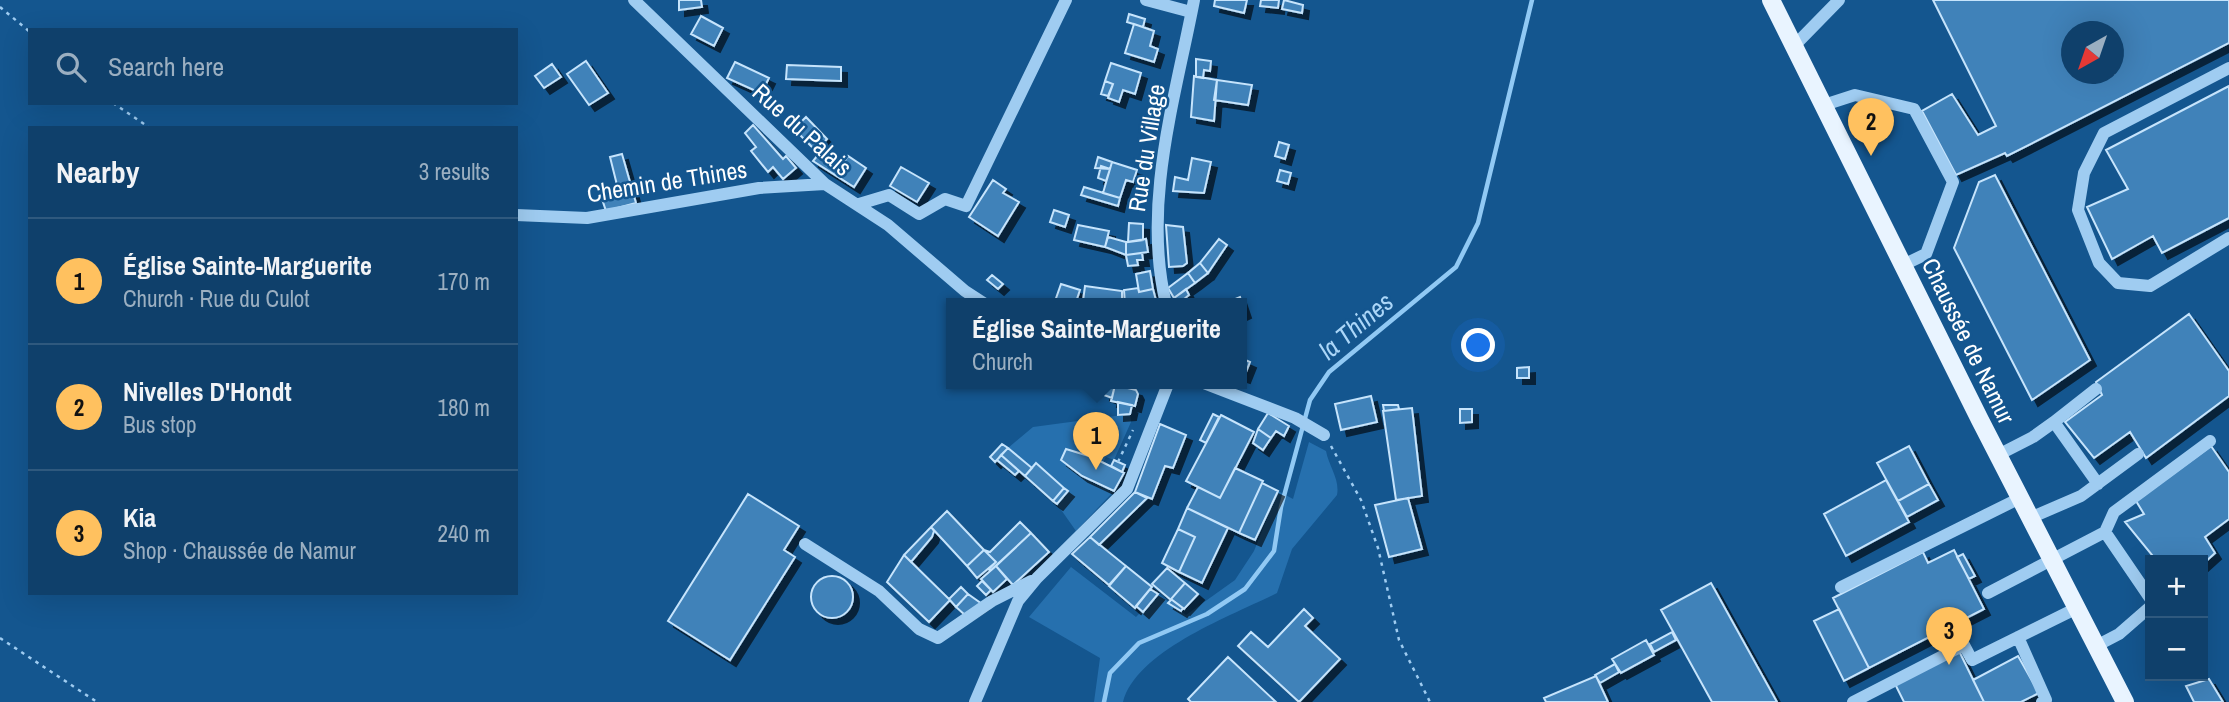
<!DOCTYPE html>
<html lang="en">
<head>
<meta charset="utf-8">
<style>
  body { margin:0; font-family:"Archivo Narrow",sans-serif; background:#1d4b73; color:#f1f3f6 }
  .controls { position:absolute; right:21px; bottom:21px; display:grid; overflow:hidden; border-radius:0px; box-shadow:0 7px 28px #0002 }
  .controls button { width:63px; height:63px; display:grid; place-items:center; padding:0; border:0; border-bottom:2px solid #2f597e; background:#0f406b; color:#f1f3f6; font:35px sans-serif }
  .compass { position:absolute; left:2061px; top:21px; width:63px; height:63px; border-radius:50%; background:#0f406b; box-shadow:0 7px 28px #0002; rotate:220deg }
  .you { position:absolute; left:1479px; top:346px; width:24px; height:24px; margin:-18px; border:5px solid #fff; border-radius:50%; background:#1a73e8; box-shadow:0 0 0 10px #1a73e833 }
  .badge { display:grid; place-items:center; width:46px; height:46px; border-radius:50%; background:#ffc15f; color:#111; font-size:23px; font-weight:700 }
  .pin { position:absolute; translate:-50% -58px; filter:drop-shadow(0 2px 4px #0008) }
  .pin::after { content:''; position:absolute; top:37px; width:24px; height:21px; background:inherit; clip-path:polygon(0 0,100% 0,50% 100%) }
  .popup { position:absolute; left:946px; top:298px; width:301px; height:91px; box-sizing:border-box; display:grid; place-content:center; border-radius:0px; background:#0f406b; filter:drop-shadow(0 2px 5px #0005); font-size:23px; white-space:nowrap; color:#9bafc1 }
  .popup b { font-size:26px; color:#f1f3f6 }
  .popup::after { content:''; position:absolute; left:50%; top:100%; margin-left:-14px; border:14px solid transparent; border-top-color:#0f406b }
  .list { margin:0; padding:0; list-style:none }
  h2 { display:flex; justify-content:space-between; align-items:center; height:91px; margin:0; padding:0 28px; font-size:30px }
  h2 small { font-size:23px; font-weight:400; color:#9bafc1 }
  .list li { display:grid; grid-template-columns:46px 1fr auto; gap:21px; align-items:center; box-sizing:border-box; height:126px; padding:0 28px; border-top:2px solid #2f597e }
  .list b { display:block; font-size:26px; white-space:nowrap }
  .list p { margin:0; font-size:23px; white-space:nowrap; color:#9bafc1 }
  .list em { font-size:23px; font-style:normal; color:#9bafc1 }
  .icon { flex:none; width:38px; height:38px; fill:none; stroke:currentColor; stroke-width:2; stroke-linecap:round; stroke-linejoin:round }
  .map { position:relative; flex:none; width:2229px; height:702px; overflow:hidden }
  .search { position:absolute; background:#0f406b; box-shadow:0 7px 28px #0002; left:28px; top:28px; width:490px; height:77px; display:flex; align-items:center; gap:18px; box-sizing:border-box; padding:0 24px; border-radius:0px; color:#9bafc1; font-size:26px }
  .panel { position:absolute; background:#0f406b; box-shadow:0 7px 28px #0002; left:28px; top:126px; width:490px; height:469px; border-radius:0px }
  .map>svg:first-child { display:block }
</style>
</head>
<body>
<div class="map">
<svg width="2229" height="702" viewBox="0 0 2229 702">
  <defs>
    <filter id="shadow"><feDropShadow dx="6" dy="6" stdDeviation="0" flood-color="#0009"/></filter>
  </defs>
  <rect width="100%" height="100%" fill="#14568f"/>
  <path fill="#2670ae" d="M1130 414 1131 422 1114 460 1106 457 1103 462 1078 452 1061 460 1082 476 1114 491 1076 531 1057 504 1068 491 1036 464 1032 468 1008 448 1033 427Z
    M1309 442 1326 451C1329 467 1340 479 1337 495L1292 549 1277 593C1231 616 1137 650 1123 702H1094L1100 658 1029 617 1071 567 1136 617 1158 594 1186 615 1235 580 1254 551 1278 491 1293 499Z"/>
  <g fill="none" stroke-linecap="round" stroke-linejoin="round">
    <path stroke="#91c9f4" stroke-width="4.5" d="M1104 702 1110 673 1139 643 1207 614 1245 589 1274 551 1281 507 1310 400 1329 372 1456 267 1478 223 1532 0"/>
  </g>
  <path fill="#4182b9" stroke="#c6e4fc" stroke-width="2" fill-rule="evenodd" filter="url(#shadow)" d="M679 0H701L702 7 679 10Z
    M1215 0H1247L1244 13 1214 6Z
    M1261 0H1279L1278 8 1260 6Z
    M1284 0 1303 5 1302 13 1282 9Z
    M1933 0H2229V43L2007 156 2005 153 1956 175 1922 111 1952 94 1978 135 1996 126ZM2072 32H2114V74H2072Z
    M1129 14 1145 19 1143 27 1127 22Z
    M701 16 723 28 714 46 691 34Z
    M1134 24 1154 31 1150 46 1158 49 1154 62 1125 53Z
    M1196 59 1211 61 1210 71 1204 70 1203 78 1196 77Z
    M586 61 608 93 589 105 567 74Z
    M735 62 769 78 766 84 762 83 758 92 727 78Z
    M1111 63 1141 73 1135 94 1123 90 1119 102 1108 98 1113 84 1105 81Z
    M552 64 561 77 544 88 535 76Z
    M787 65 841 67V81L786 79Z
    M1194 76 1217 80 1214 121 1191 117Z
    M1217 80 1252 85 1248 105 1214 100Z
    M1105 81 1113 84 1108 96 1101 94Z
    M2229 86V218L2162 253 2153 236 2112 259 2087 207 2128 189 2106 150Z
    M806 117 827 139 816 151 794 129Z
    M753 125 783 159 786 156 796 168 783 179 773 167 768 172 751 151 756 147 745 133Z
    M1279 142 1289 145 1285 159 1275 156Z
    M822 150 842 165 848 156 866 168 854 187 813 161Z
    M622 154 636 203 606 211 602 199 619 193 610 157Z
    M1098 157 1112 162 1110 169 1095 168Z
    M1192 158 1211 162 1204 193 1173 191 1175 177 1188 180Z
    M1112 162 1137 170 1133 182 1126 180 1120 198 1103 193Z
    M1101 166 1110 169 1106 181 1098 178Z
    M901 167 929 183 917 202 890 186Z
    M1280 170 1291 173 1288 184 1277 181Z
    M1995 175 2090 360 2032 400 1954 248 1979 182Z
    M993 180 1006 189 1003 193 1019 202 998 236 969 217Z
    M1084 187 1120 198 1118 206 1081 195Z
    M1054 210 1069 215 1065 227 1050 222Z
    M1129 223 1143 224V240L1128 242Z
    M1078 225 1109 231 1105 247 1074 240Z
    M1166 225 1183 227 1187 263 1183 266 1169 267Z
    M1108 237 1126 242V255L1105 247Z
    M1146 239 1148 252 1126 255V242Z
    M1219 239 1227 245 1208 273 1200 263Z
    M1142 253 1143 260H1137L1138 265 1128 266 1126 255Z
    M1200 263 1208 273 1195 283 1188 273Z
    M1150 271 1153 289 1139 292 1136 274Z
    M1188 273 1195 283 1174 298 1168 288Z
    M992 275 1003 284 998 289 987 280Z
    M1061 284 1080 290 1077 299 1082 301 1081 304H1054Z
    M1085 286 1122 291V304L1083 301Z
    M1138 288 1139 292 1153 289 1157 304H1125L1124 290Z
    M1186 289 1189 295 1178 304 1174 298Z
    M1240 297 1245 312 1241 314V304H1223Z
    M2189 314 2229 371V396L2146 458 2130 432 2094 458 2065 422 2102 395 2096 382Z
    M1241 358 1250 362 1244 377 1241 376Z
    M1529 367V378H1517V368Z
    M1106 384 1115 385 1112 398 1104 395Z
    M1115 385 1136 390 1138 394 1135 406 1111 401Z
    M1371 396 1377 422 1341 430 1335 404Z
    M1118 402 1132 405 1130 414 1118 415Z
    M1383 405H1398L1399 409 1384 411Z
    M1412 408 1422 496 1396 500 1383 411Z
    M1460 409H1472V422L1460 423Z
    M1268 413 1289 426 1284 436 1276 431 1271 438 1258 429Z
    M1213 414 1219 417 1206 443 1200 440Z
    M1221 415 1254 432 1220 498 1186 481Z
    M1160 424 1186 435 1173 468 1165 466 1152 499 1135 492Z
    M1258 429 1271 438 1263 450 1253 443Z
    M1002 444 1008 448 995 462 990 457Z
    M1909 446 1929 484 1898 501 1877 463Z
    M2211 446 2229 472V519L2205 537 2215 553 2203 564V560H2156L2125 522 2144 514 2136 501Z
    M1008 448 1032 468 1025 476 1001 455Z
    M1066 449 1092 457 1124 473 1114 491 1082 476 1061 460Z
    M1001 455 1019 471 1015 475 997 460Z
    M1114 460 1125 465 1122 472 1111 466Z
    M1036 463 1064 488 1053 501 1025 476Z
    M1235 468 1263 481 1239 533 1187 508 1198 487 1220 498Z
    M1886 480 1909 522 1846 556 1824 514Z
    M1262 483 1278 491 1255 540 1239 533Z
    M1929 484 1938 500 1907 517 1898 501Z
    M1064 488 1068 491 1057 504 1053 501Z
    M1135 492 1147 498 1099 545 1090 537Z
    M748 494 799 526 784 550 795 557 730 660 668 621Z
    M1408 498 1422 549 1389 557 1375 505Z
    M1187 508 1228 528 1202 583 1179 572 1195 537 1178 529Z
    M947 511 984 550 967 566 931 527Z
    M1020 522 1031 533 990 571 989 569 996 562 984 550 990 552Z
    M931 527 934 531 932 537 911 562 904 555Z
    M1178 529 1195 537 1179 572 1162 563Z
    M1031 533 1049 552 1013 585 996 566Z
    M1090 537 1126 566 1109 585 1072 554Z
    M984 550 996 562 977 578 967 566Z
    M1954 550 1984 609 1869 668 1833 598 1923 552 1928 563Z
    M1963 554 1975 576 1969 579 1957 557Z
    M904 555 950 600 929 622 887 582Z
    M996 566 1007 579 993 592 981 579Z
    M1126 566 1152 587 1135 608 1109 586Z
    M1167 568 1185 583 1171 599 1183 608 1181 611 1168 603 1171 600 1152 584Z
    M811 597a21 21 0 1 1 42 0a21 21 0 1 1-42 0Z
    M982 581 991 590 986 595 977 586Z
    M1185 583 1198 594 1184 609 1171 599Z
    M1711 583 1777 702H1712L1661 610Z
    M961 587 968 594 956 607 949 599Z
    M1150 589 1158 594 1143 612 1136 606Z
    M968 594 982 604 965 615 956 607Z
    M1304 609 1313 618 1305 626 1340 659 1299 702 1238 646 1251 632 1268 647Z
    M1839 609 1869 668 1844 681 1814 621Z
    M1672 632 1676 640 1654 652 1650 644Z
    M1646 640 1654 655 1621 673 1612 659Z
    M1959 651 1984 702H1904L1895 684Z
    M2018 656 2039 693 2021 702H1984L1973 680Z
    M1228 657 1276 702H1191L1188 699Z
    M1615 664 1619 672 1600 683 1595 675Z
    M1596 676 1608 702H1546L1544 698Z
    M2209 679 2223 702H2194L2186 686Z"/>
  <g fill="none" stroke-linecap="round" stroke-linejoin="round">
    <path stroke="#9fccf1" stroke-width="2.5" stroke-dasharray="3.5 5" stroke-linecap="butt" d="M0 7 30 32
      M113 103 150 128
      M1140 384 1152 388
      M1331 446 1361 500 1378 548 1399 640 1430 702
      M1118 462 1133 430
      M0 638 97 702"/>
    <path stroke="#9fccf1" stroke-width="12" d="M634 0 825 184 888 225 965 291 985 304
      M1146 0 1191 12
      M1795 45 1839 0
      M2229 68 2104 133 2084 173 2078 210 2099 263 2118 283 2150 286 2229 238
      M1824 105 1855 95 1914 109 1953 182 1926 254 1903 265
      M859 204 889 195 919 214 945 199 966 206 1066 0
      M516 215 587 218 759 188 825 184
      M1166 304C1142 204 1175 99 1194 0
      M1206 384 1295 418 1324 435
      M2054 422 2096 389
      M1998 455 2033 437 2054 422 2098 484
      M2030 518 2081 496 2138 454
      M2105 532 2114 512 2210 441
      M805 544 879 591 919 629 938 638 992 601 1031 581
      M1841 587 2020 498
      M1988 593 2105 532 2150 598
      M2018 637 2046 700 2042 702
      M2096 646 2119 634 2150 607
      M975 702 1018 601 1037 578 1127 489 1168 384
      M1853 702 1964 645 1972 660 2077 608"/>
    <path stroke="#e9f4ff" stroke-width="18" d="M1771 0 1980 420 2125 702"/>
  </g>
  <g text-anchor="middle" stroke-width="5" stroke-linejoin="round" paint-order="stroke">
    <g font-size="24" fill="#fff" stroke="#14568f">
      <text transform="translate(802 130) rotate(42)" y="8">Rue du Palais</text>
      <text transform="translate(1147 148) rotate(-81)" y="8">Rue du Village</text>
      <text transform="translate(667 182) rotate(-9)" y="8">Chemin de Thines</text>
      <text transform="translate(1968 341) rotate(64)" y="8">Chaussée de Namur</text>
    </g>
    <g font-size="26" font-style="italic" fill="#abd6f8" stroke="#14568f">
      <text transform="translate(1356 326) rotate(-40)" y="9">la Thines</text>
    </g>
  </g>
</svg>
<div class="controls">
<button>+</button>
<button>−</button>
</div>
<svg class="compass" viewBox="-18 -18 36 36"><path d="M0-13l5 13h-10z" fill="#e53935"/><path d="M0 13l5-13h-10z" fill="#9bafc1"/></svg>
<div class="you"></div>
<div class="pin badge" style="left:1096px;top:470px">1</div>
<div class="popup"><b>Église Sainte-Marguerite</b>Church</div>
<div class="pin badge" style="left:1871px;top:156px">2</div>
<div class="pin badge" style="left:1949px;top:665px">3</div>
<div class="search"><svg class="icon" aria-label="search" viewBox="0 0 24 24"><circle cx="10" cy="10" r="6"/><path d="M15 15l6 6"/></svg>Search here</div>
<section class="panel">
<h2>Nearby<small>3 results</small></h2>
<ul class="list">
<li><span class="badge">1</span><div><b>Église Sainte-Marguerite</b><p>Church · Rue du Culot</p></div><em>170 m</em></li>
<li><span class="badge">2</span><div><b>Nivelles D'Hondt</b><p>Bus stop</p></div><em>180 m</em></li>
<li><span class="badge">3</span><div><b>Kia</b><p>Shop · Chaussée de Namur</p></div><em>240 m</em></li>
</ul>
</section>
</div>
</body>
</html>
